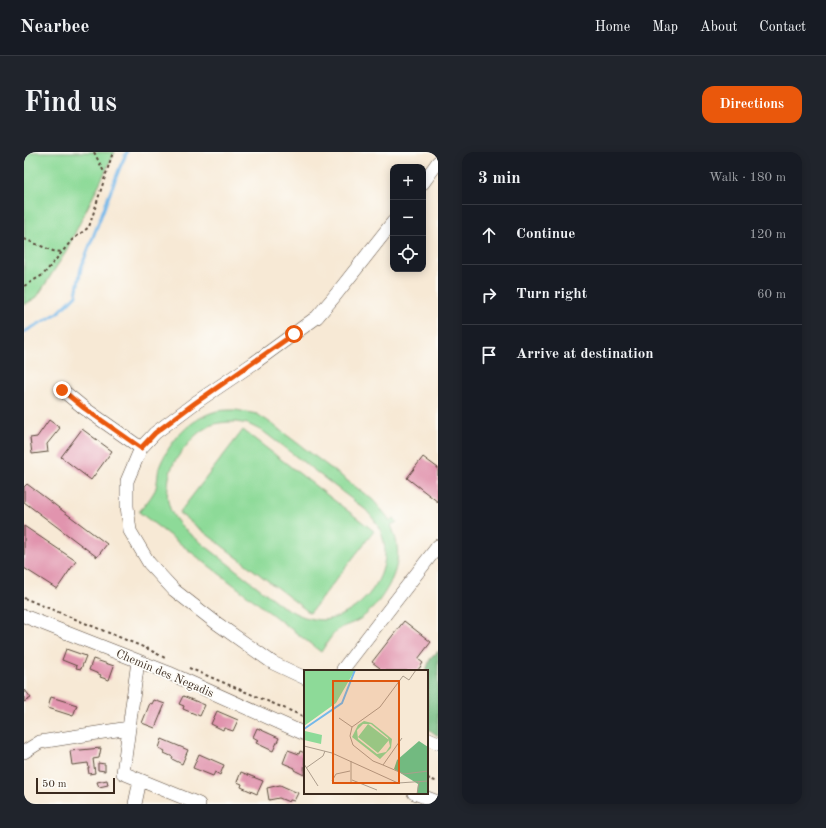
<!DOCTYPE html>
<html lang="en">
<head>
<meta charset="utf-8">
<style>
  body { margin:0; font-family:"Old Standard TT",serif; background:#20242c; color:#f1f3f6 }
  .controls { position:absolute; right:12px; top:12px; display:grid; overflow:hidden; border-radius:8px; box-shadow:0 2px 10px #0003 }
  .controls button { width:36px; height:36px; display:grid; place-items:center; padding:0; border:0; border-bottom:1px solid #363941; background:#171b24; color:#f1f3f6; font:20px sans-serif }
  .scale { position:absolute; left:12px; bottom:10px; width:79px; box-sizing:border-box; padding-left:4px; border:2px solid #3b2a1e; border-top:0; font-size:11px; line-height:14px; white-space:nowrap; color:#3b2a1e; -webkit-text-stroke:3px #fdfcf7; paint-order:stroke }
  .stop { position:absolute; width:12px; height:12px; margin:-9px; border:3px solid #ea580c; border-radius:50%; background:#fff }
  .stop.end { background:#ea580c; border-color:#fff; box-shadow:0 1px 4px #0008 }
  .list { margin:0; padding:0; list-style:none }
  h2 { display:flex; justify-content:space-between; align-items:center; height:52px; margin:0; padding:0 16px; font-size:17px }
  h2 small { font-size:13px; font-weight:400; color:#9ea1a6 }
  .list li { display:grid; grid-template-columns:26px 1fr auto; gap:12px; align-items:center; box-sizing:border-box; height:60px; padding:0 16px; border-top:1px solid #363941 }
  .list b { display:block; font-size:15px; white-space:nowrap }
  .list em { font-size:13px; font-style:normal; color:#9ea1a6 }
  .icon { flex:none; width:22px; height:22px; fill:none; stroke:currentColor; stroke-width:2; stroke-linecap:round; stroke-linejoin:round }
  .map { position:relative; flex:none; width:414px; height:652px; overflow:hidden; border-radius:12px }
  header { display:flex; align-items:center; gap:24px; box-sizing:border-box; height:56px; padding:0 20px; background:#171b24; border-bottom:1px solid #363941 }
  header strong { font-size:19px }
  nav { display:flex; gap:22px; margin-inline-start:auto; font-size:14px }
  .intro { display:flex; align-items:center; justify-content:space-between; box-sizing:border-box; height:96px; padding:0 24px }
  h1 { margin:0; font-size:28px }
  .button { padding:10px 18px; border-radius:12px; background:#ea580c; color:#fff; font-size:14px; font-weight:700 }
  main { display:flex; gap:24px; padding:0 24px }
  aside { flex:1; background:#171b24; border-radius:12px; box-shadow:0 2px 10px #0003 }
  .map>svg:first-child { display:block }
</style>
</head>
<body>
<header>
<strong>Nearbee</strong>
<nav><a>Home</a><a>Map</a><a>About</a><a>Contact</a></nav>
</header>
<div class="intro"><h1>Find us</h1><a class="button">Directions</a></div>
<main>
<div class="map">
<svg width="414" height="652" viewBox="0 0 414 652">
  <rect width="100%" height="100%" fill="#fdfcf7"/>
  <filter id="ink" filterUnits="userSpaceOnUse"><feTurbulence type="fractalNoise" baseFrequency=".025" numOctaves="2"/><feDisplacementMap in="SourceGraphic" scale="8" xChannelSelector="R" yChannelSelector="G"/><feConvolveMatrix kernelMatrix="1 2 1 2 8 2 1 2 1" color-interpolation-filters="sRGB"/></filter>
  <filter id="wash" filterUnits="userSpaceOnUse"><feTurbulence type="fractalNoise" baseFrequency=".012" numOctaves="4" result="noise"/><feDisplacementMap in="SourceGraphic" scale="16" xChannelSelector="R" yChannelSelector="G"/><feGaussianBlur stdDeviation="0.9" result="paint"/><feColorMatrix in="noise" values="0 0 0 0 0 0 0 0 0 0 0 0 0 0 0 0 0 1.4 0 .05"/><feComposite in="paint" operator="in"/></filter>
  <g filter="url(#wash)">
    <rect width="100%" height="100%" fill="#f7e9d5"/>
    <path fill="#8dda98" stroke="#64825b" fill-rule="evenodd" d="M0 0H91L40 103 13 145 0 153Z
      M212 258 233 262 244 269 349 348 362 363 366 369 370 367 373 370 367 373C372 385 375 397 373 409 371 429 353 456 336 467 329 472 320 473 314 478 308 482 301 494 297 500L115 360C120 354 126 347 130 340 134 334 133 324 135 316 144 291 166 266 193 259 199 258 206 258 212 258ZM212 270 224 272 240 280 342 358C348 365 353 371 356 378 370 409 353 441 327 458 315 465 303 470 289 467 277 465 269 460 258 454L166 382C157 374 148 365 145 353 143 347 143 341 144 335 145 315 152 306 164 292 171 283 178 277 188 273 196 270 204 270 212 270Z
      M219 278 350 379 286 461 155 361Z"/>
    <path fill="#72ba80" stroke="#56724f" d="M414 499V584L403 576V519H402L406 507Z"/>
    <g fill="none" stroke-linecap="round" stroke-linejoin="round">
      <path stroke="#74b8ea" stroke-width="3" d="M0 180 34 161 52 143 57 116 96 15 103 0"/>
    </g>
    <g id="blocks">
      <path fill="#e194ae" d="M25 268 36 276 23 292 24 300 8 302 6 286 13 285Z
        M58 277 88 299 67 328 37 305Z
        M399 305 414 316V350L383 326Z
        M3 332 83 392 73 405 0 350V335Z
        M0 374 52 409 33 437 0 416Z
        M380 469 407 490 394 507 399 511 394 518 395 519H353L356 516 348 510Z
        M42 497 62 504 57 517 52 516 53 514 38 508Z
        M69 507 90 514 85 528 76 525 77 523 65 518Z
        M1 538 7 546 0 550V539Z
        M159 544 181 553 176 564 159 557 160 554 155 552Z
        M27 545 53 553 49 564 24 556Z
        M130 548 141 552 131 576 118 571 126 551 128 552Z
        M193 559 214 568 209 579 200 576 199 578 187 572Z
        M233 576 255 586 249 599 232 591 234 588 229 585Z
        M138 587 164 598 158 612 148 607 149 605 140 601 141 599 135 596Z
        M77 596 75 606 69 607 71 621 65 622 64 616H65L64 611 48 613 46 599Z
        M264 598 275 602 276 599 281 601 280 623 270 618 271 616 259 611Z
        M175 602 200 613 196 623 191 620 189 624 169 616Z
        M74 611 81 612V619L74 618Z
        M217 620 239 629 233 642 217 635 218 632 213 630Z
        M83 628 84 633 75 635 73 630Z
        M256 633 274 641 270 649 266 648 265 650 255 646 245 648 243 636Z"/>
    </g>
  </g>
  <g filter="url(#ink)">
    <use href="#blocks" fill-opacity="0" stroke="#574739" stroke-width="1"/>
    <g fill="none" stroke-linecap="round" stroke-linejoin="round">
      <g stroke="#574739" stroke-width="14">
        <path id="minor" d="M399 31 414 10
          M38 238 60 256 117 296 103 329V354L106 379 125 411 150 438 191 470 249 511 281 526
          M117 296 131 281 171 251 230 211 293 165 310 145 369 70
          M0 464 145 521 281 582
          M319 519V517L414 394
          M403 586 414 591
          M0 600 16 590 105 576
          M116 628 175 652
          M390 641 414 650
          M111 652 116 628 99 621 114 509"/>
      </g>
      <path stroke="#574739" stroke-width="2" stroke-dasharray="3 3" stroke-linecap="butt" d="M70 0 81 22
        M0 87 29 99 38 100
        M0 134 19 123 48 88 65 75 89 0
        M0 446 124 497 141 506
        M165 516 281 565
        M403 626 414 630"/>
      <use href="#minor" stroke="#fff" stroke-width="13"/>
    </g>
  </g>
  <g fill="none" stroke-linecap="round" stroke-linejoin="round" filter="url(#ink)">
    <path stroke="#ea580c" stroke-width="5" d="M38 238 60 256 117 296 131 281 171 251 270 182"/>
  </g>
  <g text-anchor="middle" stroke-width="3.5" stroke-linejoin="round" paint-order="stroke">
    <g font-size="12" fill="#3b2a1e" stroke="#fdfcf7">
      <text transform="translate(141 521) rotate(23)" y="4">Chemin des Negadis</text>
    </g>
  </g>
  <g transform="translate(280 518)">
    <rect width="124" height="124" fill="#f7e9d5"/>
    <path d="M0 0H51L32 33 0 56ZM60 51 68 53 88 69 87 78 76 89 48 67 54 55ZM59 54H67L84 68 86 76 82 82 73 84 54 69 53 60ZM64 54 85 70 74 83 54 67ZM1 61 18 65 17 74 0 70Z" fill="#8dda98" fill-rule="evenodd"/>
    <path d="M115 71 124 77V124H113L114 114 90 99 93 90Z" fill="#72ba80"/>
    <path fill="none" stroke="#74b8ea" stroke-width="2" d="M0 59 38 33 51 0"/>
    <path fill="none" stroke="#ac9d8c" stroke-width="1" d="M35 48 48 57 46 66 49 75 69 91 79 95M48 57 76 37 99 6 105 10 112 0M98 68 79 95 100 104 124 101M0 76 28 83 94 113 124 111M0 94 14 116M2 98 19 86 21 81M48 110 73 120M28 111 32 104 46 101M47 114V91M113 124 115 112"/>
    <path fill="#df570d" fill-opacity="0.15" stroke="#df570d" stroke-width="2" d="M29 11H95V113H29Z"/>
    <rect width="124" height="124" fill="none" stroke="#3b2a1e" stroke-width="2"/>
  </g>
</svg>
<div class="controls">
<button>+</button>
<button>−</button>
<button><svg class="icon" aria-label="locate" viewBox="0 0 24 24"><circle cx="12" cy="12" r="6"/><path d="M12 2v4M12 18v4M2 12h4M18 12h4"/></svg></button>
</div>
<div class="scale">50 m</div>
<div class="stop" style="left:270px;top:182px"></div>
<div class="stop end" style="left:38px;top:238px"></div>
</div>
<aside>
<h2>3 min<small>Walk · 180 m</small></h2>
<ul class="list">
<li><svg class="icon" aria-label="ahead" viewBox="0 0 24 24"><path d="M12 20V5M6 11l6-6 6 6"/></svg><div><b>Continue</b></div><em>120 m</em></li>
<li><svg class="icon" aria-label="right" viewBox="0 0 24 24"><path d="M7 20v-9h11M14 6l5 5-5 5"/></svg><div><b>Turn right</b></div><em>60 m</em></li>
<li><svg class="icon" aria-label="arrive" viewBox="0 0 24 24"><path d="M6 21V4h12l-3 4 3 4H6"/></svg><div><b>Arrive at destination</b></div></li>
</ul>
</aside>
</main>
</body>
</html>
